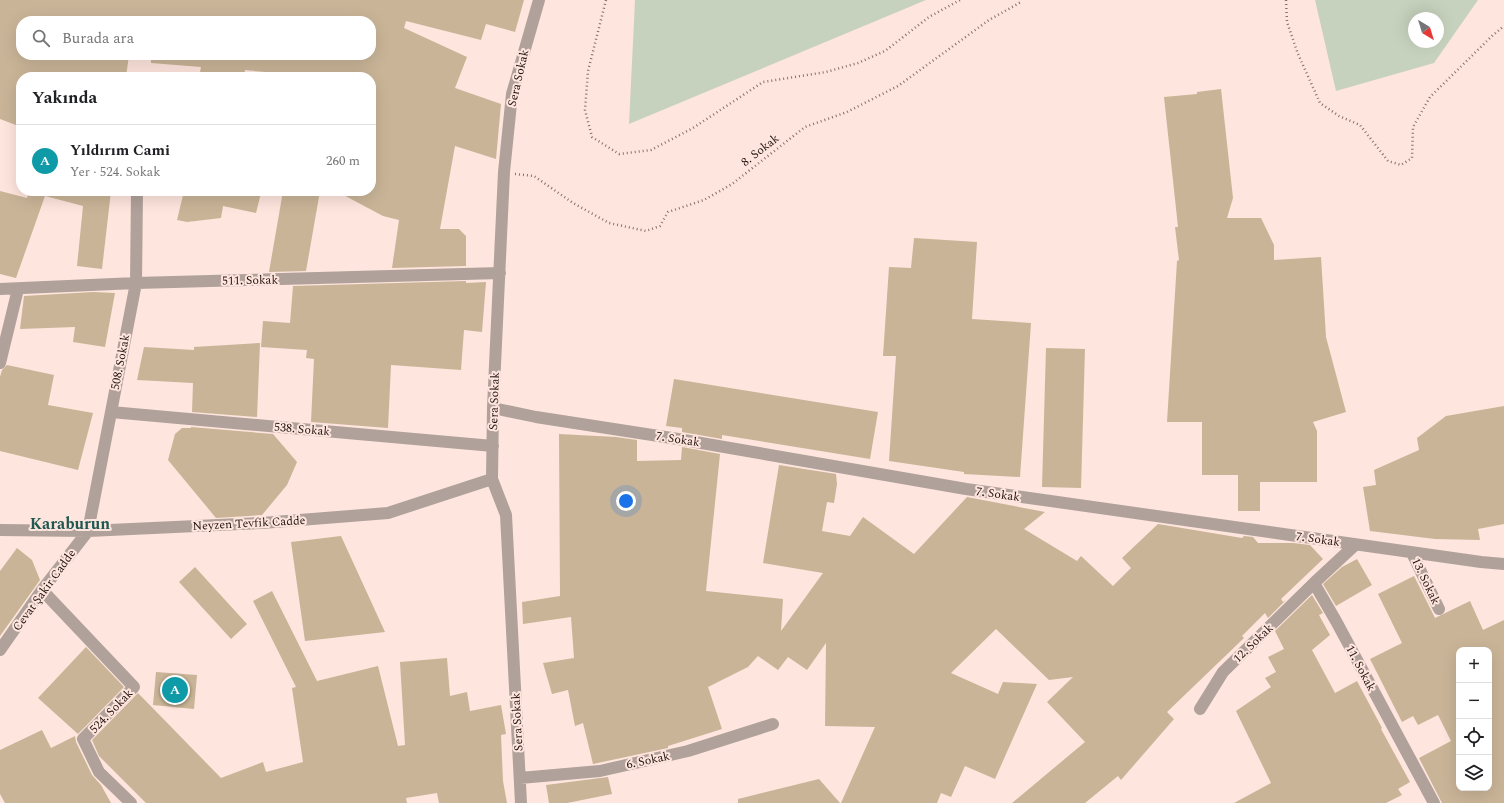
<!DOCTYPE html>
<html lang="tr">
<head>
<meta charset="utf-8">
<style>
  body { margin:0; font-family:Spectral,serif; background:#f2f2f2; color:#202124 }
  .controls { position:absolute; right:12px; bottom:12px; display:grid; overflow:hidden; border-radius:8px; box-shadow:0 4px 16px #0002 }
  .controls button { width:36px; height:36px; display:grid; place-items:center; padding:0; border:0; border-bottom:1px solid #e0e0e0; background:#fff; color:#202124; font:20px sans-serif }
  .compass { position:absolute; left:1408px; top:12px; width:36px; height:36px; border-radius:50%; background:#fff; box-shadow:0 4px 16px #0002; rotate:142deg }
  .you { position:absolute; left:626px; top:501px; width:14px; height:14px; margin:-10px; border:3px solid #fff; border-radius:50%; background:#1a73e8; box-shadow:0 0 0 6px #1a73e833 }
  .badge { display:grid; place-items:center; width:26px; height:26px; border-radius:50%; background:#db2777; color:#fff; font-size:13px; font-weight:700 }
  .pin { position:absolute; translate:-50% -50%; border:2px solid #fff; box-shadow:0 1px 4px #0006 }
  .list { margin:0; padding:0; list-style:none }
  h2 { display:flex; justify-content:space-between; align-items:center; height:52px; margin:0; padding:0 16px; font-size:17px }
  h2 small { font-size:13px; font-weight:400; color:#757577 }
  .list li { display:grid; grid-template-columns:26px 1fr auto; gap:12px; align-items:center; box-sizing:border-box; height:72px; padding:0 16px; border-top:1px solid #e0e0e0 }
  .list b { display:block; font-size:15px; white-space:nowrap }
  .list p { margin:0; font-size:13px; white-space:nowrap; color:#757577 }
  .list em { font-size:13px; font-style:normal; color:#757577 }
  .icon { flex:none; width:22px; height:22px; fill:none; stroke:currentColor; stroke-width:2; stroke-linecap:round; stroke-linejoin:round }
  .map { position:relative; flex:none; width:1504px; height:803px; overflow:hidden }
  .search { position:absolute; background:#fff; box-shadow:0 4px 16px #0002; left:16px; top:16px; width:360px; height:44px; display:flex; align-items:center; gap:10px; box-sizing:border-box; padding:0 14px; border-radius:16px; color:#757577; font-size:15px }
  .panel { position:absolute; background:#fff; box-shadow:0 4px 16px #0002; left:16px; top:72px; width:360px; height:124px; border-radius:16px }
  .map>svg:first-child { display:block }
</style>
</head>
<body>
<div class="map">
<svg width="1504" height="803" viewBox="0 0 1504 803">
  <rect width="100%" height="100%" fill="#fee5dd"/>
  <path fill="#c7d2be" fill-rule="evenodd" d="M635 0H926L629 124Z
    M1315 0H1478L1434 63 1336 91ZM1414 18H1438V42H1414Z"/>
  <path fill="#c9b497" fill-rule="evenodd" d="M0 0H524L515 32 486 24 481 40 406 21 404 28 467 57 455 88 501 104 496 159 455 146 440 229H459L466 236V266L392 268 399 220 383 216 336 191H371V77H265V72L245 70 244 77H199L201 67 151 63V55H371V21H21V55H70L79 57V55H129L126 77H21V127L0 119Z
    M1221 89 1233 198 1227 218H1261L1274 245V260L1321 257 1326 337 1346 412 1313 422 1317 431V482H1260V511H1238V475H1202V422H1167L1177 261 1179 260 1175 227H1178L1164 97 1197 94V92Z
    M0 191 27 198 29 191H111L102 269 77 266 83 206 45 196 16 278 0 274Z
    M184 191H253L261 193 256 213 223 206 221 218 187 222 177 220Z
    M283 191H320L306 271 269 272Z
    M914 238 977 242 972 319 1031 323 1020 477 964 474V472L889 461 896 356H883L889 267 911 268Z
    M466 281V283L486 282 482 332 464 330 461 370 391 365 388 428 311 422 314 359 306 358 307 350 261 347 263 321 290 323 293 286Z
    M93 292 115 293 105 347 73 342 75 327 20 329 24 296Z
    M260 343 257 417 192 412 193 383 137 380 144 347 194 350V347Z
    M1046 348 1085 349 1081 488 1042 487Z
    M7 365 54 375 48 405 93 413 78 470 0 451V377L2 370Z
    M674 379 878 412 870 459 722 435V439L682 432V428L666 426Z
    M1504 406V524L1478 529 1480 540 1435 539 1370 531 1363 487 1376 485 1374 470 1419 450 1417 438 1446 416Z
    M191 427 273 434 297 462 287 485 262 515 216 518 168 460 175 434 182 428H191Z
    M559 434 616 437 637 440V461L681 460 682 447 720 454 706 591 783 599 781 631 823 573 763 563 779 465 836 474 837 484 834 503 827 502 822 531 850 536 863 517 914 554 967 497 1045 512 1024 529 1077 561 1081 556 1113 586 1131 568 1122 558 1158 524 1242 538 1244 536 1253 537 1258 543H1293L1310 545 1323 559 1281 599 1283 602 1286 600 1268 618 1265 613 1242 636 1244 638 1167 712 1174 719 1121 780 1118 776 1085 803H1012L1085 742 1047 702 1073 677 1049 680 996 629 951 673 998 694 1003 682 1037 684 995 779 965 766 951 797 941 793 937 803H841L875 727 825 726 826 643 807 670 788 657 778 670 758 656 748 667 708 687 722 729 668 746V748L593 764 583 723 575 726 568 690 552 694 543 663 574 658 571 617 523 624 522 602 560 596Z
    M341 536 385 632 305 641 291 542Z
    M17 548 32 560 40 580 0 636V571Z
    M1357 559 1372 585 1336 606 1323 584 1342 567Z
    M195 567 247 624 231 639 179 582Z
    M1414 576 1435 618 1470 601 1483 630 1504 620V803H1442L1419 758 1451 741 1438 715 1418 725 1413 716 1402 722 1370 659 1402 643 1378 594ZM1459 650H1489V788H1459Z
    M272 591 317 681 378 666 398 746 405 745 400 662 447 658 450 696 467 692 470 711 501 705 506 734 501 735 503 781 507 803H439L437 793 406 798 407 803H146L99 756 92 740 138 693 221 778 263 762 266 772 303 762 292 688 296 687 253 601Z
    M1312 595 1323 613 1319 615 1330 635 1312 650 1335 693 1357 681 1382 728 1381 729 1410 782 1398 789 1402 795 1386 803H1234L1271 783 1236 711 1271 687 1265 678 1276 672 1268 657 1284 649 1275 631Z
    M86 647 124 687 78 734 38 698Z
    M156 672 197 675 194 709 153 705Z
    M42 730 51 748 75 736 76 742 92 775 101 785 111 803H5L0 794V750Z
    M608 777 612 794 567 803H549L546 785Z
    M819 779 840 803H738V799Z"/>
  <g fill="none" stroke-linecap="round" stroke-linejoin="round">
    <path stroke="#85736c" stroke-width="2.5" stroke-dasharray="1 3" stroke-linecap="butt" d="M606 0 588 71 585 110 592 137 619 154 651 150 693 128 763 82 826 72 858 63 885 51 929 17 960 0
      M1286 0 1287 22 1298 54 1320 103 1339 116 1360 125 1388 161 1401 165 1412 158 1413 127 1430 97 1492 36 1504 26
      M515 174 534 176 573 203 609 223 646 231 660 226 668 212 704 200 732 184 805 127 847 112 898 86 989 20 1021 2"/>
    <path stroke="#b0a19a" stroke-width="12" d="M0 289 136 283 500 273
      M0 363 18 289
      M493 408 536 417 678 439 966 489 1481 562 1504 564
      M111 412 493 446
      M0 530 88 531 262 523 388 513 492 479
      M1355 545 1314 583 1336 621 1434 803
      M1412 553 1439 609
      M42 590 134 687 83 739 99 772 131 803
      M0 650 42 590 88 531 136 283 137 191
      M1200 709 1223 672 1314 583
      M520 778 600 771 688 751 773 724
      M521 803 506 515 492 479 493 408 504 172 512 94 539 0"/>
  </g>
  <g text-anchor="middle" stroke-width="4" stroke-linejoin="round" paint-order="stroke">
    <g font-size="12" fill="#21140f" stroke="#fee5dd">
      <text transform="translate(518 78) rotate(-77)" y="4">Sera Sokak</text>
      <text transform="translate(760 150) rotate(-38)" y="4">8. Sokak</text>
      <text transform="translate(250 280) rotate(-1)" y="4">511. Sokak</text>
      <text transform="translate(120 362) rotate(-79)" y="4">508. Sokak</text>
      <text transform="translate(494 401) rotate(-88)" y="4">Sera Sokak</text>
      <text transform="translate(302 429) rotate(5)" y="4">538. Sokak</text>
      <text transform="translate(678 439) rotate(9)" y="4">7. Sokak</text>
      <text transform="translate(998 494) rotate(8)" y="4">7. Sokak</text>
      <text transform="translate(249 523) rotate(-3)" y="4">Neyzen Tevfik Cadde</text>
      <text transform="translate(1318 539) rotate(8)" y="4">7. Sokak</text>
      <text transform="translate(1426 581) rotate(65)" y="4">13. Sokak</text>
      <text transform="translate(44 590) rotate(-54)" y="4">Cevat Şakir Cadde</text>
      <text transform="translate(1253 643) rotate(-44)" y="4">12. Sokak</text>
      <text transform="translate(1361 668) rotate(62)" y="4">11. Sokak</text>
      <text transform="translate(111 711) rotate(-46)" y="4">524. Sokak</text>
      <text transform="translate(517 722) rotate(-93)" y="4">Sera Sokak</text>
      <text transform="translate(648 760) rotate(-12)" y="4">6. Sokak</text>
    </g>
    <g font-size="16" font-weight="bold" fill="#1f5850" stroke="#fee5dd">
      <text x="70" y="529">Karaburun</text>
    </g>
  </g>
</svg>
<div class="controls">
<button>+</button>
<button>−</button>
<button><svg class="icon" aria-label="locate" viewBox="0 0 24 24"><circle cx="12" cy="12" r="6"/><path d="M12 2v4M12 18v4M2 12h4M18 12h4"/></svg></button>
<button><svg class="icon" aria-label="layers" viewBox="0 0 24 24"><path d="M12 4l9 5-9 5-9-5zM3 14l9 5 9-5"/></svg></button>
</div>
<svg class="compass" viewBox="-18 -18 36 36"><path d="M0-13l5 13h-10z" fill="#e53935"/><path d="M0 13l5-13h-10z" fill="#757577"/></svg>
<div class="you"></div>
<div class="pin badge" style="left:175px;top:690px;background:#0f9aa8">A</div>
<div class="search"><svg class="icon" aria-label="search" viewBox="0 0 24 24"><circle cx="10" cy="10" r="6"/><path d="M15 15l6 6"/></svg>Burada ara</div>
<section class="panel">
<h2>Yakında<small></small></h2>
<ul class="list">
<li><span class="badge" style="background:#0f9aa8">A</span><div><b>Yıldırım Cami</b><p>Yer · 524. Sokak</p></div><em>260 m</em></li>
</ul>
</section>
</div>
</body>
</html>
